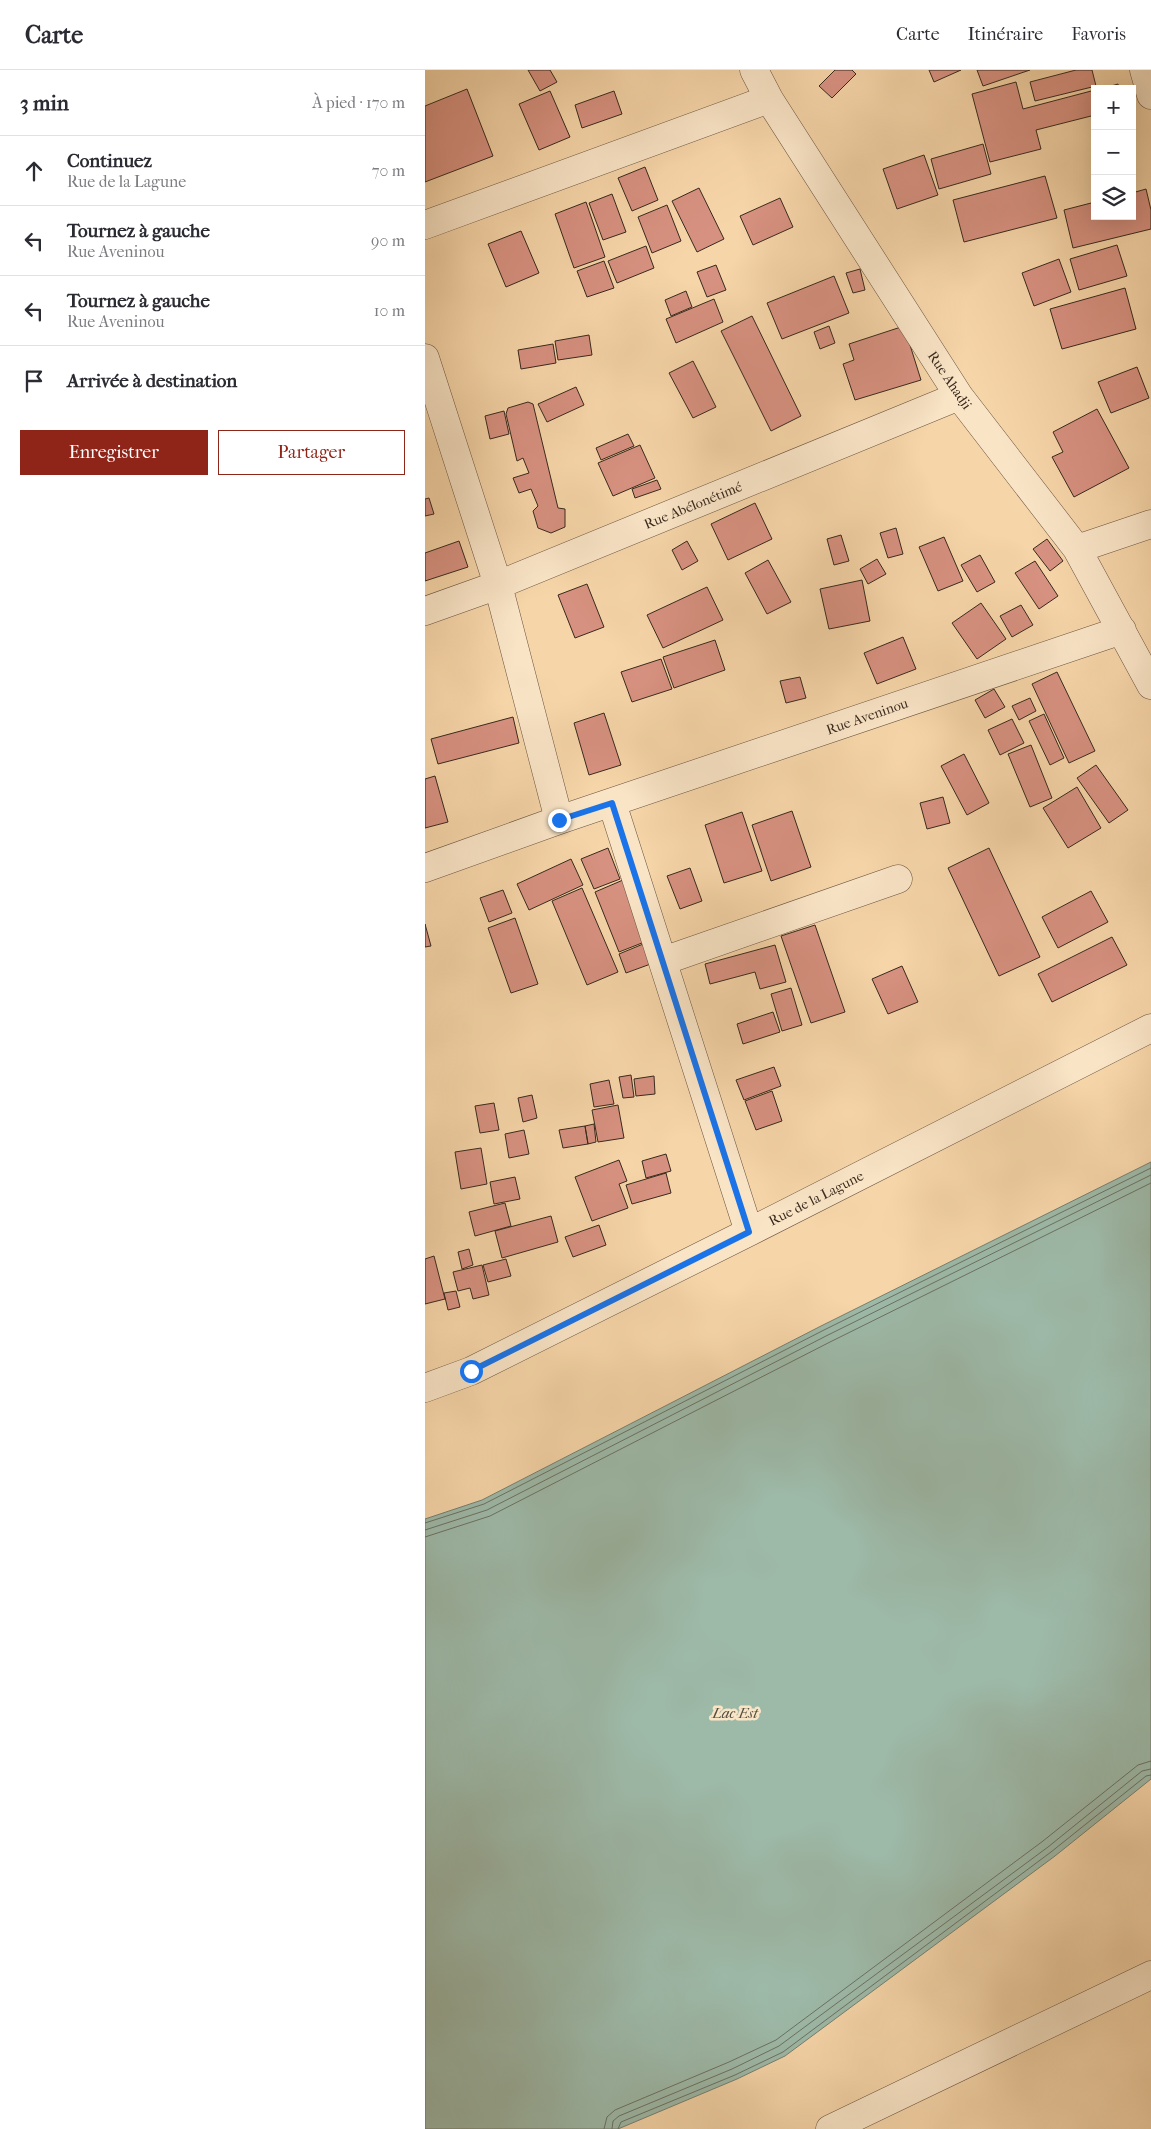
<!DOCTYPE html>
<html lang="fr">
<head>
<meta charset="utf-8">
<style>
  body { margin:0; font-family:"IM FELL French Canon",serif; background:#f7f7f7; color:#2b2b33 }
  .controls { position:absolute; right:15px; top:15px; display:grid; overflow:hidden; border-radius:0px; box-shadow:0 5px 20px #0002 }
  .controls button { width:45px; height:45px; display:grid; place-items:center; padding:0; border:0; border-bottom:1px solid #e1e1e2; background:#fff; color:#2b2b33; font:25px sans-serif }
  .stop { position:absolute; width:15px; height:15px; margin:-11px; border:4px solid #1a73e8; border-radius:50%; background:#fff }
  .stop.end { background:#1a73e8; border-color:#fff; box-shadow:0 1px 5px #0008 }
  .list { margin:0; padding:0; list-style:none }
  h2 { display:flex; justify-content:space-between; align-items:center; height:65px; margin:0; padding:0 20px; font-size:21px }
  h2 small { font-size:16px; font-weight:400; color:#7c7c81 }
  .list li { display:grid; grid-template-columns:32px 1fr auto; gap:15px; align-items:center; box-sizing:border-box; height:70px; padding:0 20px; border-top:1px solid #e1e1e2 }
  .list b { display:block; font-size:19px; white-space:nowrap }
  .list p { margin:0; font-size:16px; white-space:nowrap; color:#7c7c81 }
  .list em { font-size:16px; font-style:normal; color:#7c7c81 }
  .actions { display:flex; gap:10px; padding:15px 20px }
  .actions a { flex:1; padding:11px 0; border:1px solid #8f2418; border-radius:0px; text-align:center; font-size:18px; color:#8f2418 }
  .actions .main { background:#8f2418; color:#fff }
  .icon { flex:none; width:28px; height:28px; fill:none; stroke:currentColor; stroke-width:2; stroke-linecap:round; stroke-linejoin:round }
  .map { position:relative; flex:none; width:726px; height:2059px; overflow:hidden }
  header { display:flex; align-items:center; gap:30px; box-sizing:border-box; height:70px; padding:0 25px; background:#fff; border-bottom:1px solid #e1e1e2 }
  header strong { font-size:24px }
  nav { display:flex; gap:28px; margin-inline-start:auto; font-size:18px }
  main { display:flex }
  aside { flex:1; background:#fff }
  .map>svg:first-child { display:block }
</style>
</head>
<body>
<header>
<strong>Carte</strong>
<nav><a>Carte</a><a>Itinéraire</a><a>Favoris</a></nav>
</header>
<main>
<aside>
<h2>3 min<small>À pied · 170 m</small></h2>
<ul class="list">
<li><svg class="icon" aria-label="ahead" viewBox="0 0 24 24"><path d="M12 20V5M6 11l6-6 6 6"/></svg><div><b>Continuez</b><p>Rue de la Lagune</p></div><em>70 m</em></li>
<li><svg class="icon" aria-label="left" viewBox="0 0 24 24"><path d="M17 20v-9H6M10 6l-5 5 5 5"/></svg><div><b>Tournez à gauche</b><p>Rue Aveninou</p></div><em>90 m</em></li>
<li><svg class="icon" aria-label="left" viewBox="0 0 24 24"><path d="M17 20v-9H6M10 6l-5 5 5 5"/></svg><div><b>Tournez à gauche</b><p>Rue Aveninou</p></div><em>10 m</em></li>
<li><svg class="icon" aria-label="arrive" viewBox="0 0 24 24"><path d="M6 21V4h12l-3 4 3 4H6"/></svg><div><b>Arrivée à destination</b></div></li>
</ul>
<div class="actions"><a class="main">Enregistrer</a><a>Partager</a></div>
</aside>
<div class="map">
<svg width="726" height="2059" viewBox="0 0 726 2059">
  <rect width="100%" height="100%" fill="#f6d5a8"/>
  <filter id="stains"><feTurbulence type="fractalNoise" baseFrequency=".004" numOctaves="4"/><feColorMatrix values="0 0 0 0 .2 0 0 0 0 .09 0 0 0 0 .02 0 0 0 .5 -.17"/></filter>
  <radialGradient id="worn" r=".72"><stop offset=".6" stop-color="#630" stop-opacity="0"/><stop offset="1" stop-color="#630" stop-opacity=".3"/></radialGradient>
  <path fill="#9db9a8" stroke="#757f70" d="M726 1092V1709L630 1786 360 1986 312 2009 193 2059H0V1449L57 1430 396 1256Z"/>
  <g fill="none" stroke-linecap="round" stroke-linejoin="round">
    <path stroke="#6a7162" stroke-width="1" d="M0 1453 59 1434 399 1260 726 1098
      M0 1460 62 1440 401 1266 726 1105
      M0 1467 65 1446 405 1272 726 1113
      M179 2059 182 2047 190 2040 304 1992 351 1970 618 1771 713 1695 726 1691
      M187 2059 188 2051 194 2046 307 1999 354 1976 623 1777 717 1701 726 1699
      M193 2059 196 2052 310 2005 358 1982 626 1782 721 1706 726 1705"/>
  </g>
  <path fill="#d79180" stroke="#38291d" d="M103 0H125L132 12 115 21Z
    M410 0H427L431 4 407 28 394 16Z
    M504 0H536L509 12Z
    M552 0H605L558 16Z
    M651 0H667L671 16 610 31 605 12Z
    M591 12 598 39 670 20V45L611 60 616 79 565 92 547 24Z
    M693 14 694 19H676Z
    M42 19 68 86 0 112V36Z
    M125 21 145 67 114 80 94 34Z
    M189 21 197 44 157 58 150 35Z
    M558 74 566 104 514 119 506 89Z
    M499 85 513 125 472 139 458 99Z
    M220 97 233 130 207 141 193 108Z
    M620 106 632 148 539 172 528 130Z
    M274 118 299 169 272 182 247 131Z
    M721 119 726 140V159L648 178 639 140 670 132V146H707V123Z
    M187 124 201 162 178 170 164 133Z
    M355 128 368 157 328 175 315 146Z
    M161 132 180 187 149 198 130 144Z
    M242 135 256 171 227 183 213 147Z
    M96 161 114 203 81 217 63 174Z
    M692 175 702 206 654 220 645 189Z
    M221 176 229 198 192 213 183 191Z
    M634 189 646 222 609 236 597 203Z
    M179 191 189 218 162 227 152 201Z
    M291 195 301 220 282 227 272 202Z
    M435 199 440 220 428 223 421 203Z
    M409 206 424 243 357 269 342 233Z
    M700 218 711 259 637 279 625 239Z
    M261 221 267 237 246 246 240 230Z
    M289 229 298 252 251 273 241 249Z
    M327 246 376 346 346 361 296 261Z
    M404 256 410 273 395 279 389 262Z
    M479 256 496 310 430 330 418 294 429 290 424 274Z
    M164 265 167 285 133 290 130 271Z
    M128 274 131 293 96 299 93 280Z
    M268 291 291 337 268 348 244 303Z
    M712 297 724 328 686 343 673 312Z
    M151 317 159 335 122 352 113 334Z
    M103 332 108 334 133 438 140 439V457L126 463 113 458 108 441 113 436 106 419 94 423 88 408 104 403 98 388 92 391 81 344 83 338Z
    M672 339 704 398 649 427 627 387 638 382 628 362Z
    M79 341 84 364 65 369 60 346Z
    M203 364 209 376 176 390 171 378Z
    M215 375 230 408 188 426 173 393Z
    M232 410 236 419 210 428 207 419Z
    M4 428 9 444 0 446V429Z
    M330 433 347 469 303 490 286 454Z
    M471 458 478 484 463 488 455 463Z
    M416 465 424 491 409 495 402 469Z
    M519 467 538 511 513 521 494 477Z
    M622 469 638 491 625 501 608 479Z
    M34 471 43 497 0 511V483Z
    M262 471 273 491 257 500 247 480Z
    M555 485 570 512 552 522 536 495Z
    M452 489 461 504 443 514 435 499Z
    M343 490 366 532 342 544 320 503Z
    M610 491 633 526 614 539 590 503Z
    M437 510 445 551 404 559 395 519Z
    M162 514 179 557 150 568 133 525Z
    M282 517 298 550 238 578 222 545Z
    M556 533 581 569 552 589 527 553Z
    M596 535 608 555 587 567 575 546Z
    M478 567 491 599 452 614 439 583Z
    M290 570 300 600 249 618 238 587Z
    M236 589 247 619 207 632 196 602Z
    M632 602 670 681 644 693 607 614Z
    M375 607 381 628 361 633 355 611Z
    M569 619 580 637 560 648 550 630Z
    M605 628 611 641 594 650 587 636Z
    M179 643 196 695 164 705 149 653Z
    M619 644 639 688 625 695 604 651Z
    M88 647 94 673 13 694 6 669Z
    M587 649 599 673 575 685 563 660Z
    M606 675 627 728 605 737 583 684Z
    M539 684 564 733 542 745 516 696Z
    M671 695 703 740 684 753 652 708Z
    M10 706 23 752 0 758V709Z
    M652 717 676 758 643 778 618 738Z
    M518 727 525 753 502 759 495 733Z
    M367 741 386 797 346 811 327 755Z
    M317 742 337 801 299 813 280 755Z
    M183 778 195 809 169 819 156 789Z
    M564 778 615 887 574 906 523 798Z
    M146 789 158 815 104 840 92 814Z
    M265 798 277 831 255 839 242 806Z
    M198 810 222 871 194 882 170 822Z
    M157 818 193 902 162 915 127 831Z
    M78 820 87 843 64 852 55 828Z
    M666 821 683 852 633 878 617 847Z
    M90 848 113 914 86 923 63 858Z
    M0 854 6 876 0 877Z
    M390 855 420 942 386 953 356 866Z
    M687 867 702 895 627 932 613 904Z
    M223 872 231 892 201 903 194 884Z
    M350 875 361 912 335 919 330 902 285 914 280 894Z
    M477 896 493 932 463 944 447 909Z
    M366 918 377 955 357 961 346 924Z
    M348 942 355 962 318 974 312 954Z
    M349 997 356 1016 319 1030 311 1010Z
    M206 1005 209 1027 198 1028 194 1007Z
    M229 1006 230 1024 211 1026 209 1009Z
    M184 1010 189 1034 169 1037 165 1014Z
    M347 1021 357 1051 331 1060 320 1031Z
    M107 1025 112 1048 98 1052 93 1028Z
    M69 1033 74 1060 55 1063 50 1036Z
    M193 1035 199 1068 173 1072 167 1040Z
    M169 1054 171 1072 163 1074 160 1056Z
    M160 1056 163 1074 138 1078 134 1060Z
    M99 1060 104 1084 84 1088 80 1064Z
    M56 1078 62 1114 36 1119 30 1082Z
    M241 1084 246 1101 221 1108 217 1091Z
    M194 1090 202 1111 194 1114 203 1138 167 1151 150 1107Z
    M241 1103 246 1123 207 1134 201 1115Z
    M90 1107 95 1129 69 1134 65 1112Z
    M80 1133 86 1156 50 1166 44 1142Z
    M126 1146 133 1172 77 1188 70 1161Z
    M174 1155 181 1175 148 1187 140 1167Z
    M44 1179 48 1195 37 1199 33 1182Z
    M9 1186 20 1229 0 1234V1189Z
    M81 1189 86 1206 63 1212 58 1195Z
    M57 1195 64 1225 48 1229 45 1218 33 1221 28 1202Z
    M31 1221 35 1237 23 1240 19 1223Z"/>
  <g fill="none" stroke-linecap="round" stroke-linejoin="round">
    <g stroke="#685440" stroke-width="29">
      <path id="street" d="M329 0 344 29 534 326 652 479 726 615
        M719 0 726 25
        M0 155 344 29
        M0 288 73 515 134 750
        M652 479 726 454
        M0 541 73 515 534 326
        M187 733 324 1162
        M0 798 134 750 697 560
        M238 891 473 809
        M0 1318 46 1301 324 1162 726 958
        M405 2059 726 1905"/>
    </g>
    <use href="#street" stroke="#f9e4c6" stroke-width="28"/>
  </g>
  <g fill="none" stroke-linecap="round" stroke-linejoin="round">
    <path stroke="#1a73e8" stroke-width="6" d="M46 1301 324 1162 187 733 134 750"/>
  </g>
  <g text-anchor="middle" stroke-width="5" stroke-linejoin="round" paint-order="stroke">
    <g font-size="14" fill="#38291d" stroke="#f9e4c6">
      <text transform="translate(525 310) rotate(56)" y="5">Rue Ahadji</text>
      <text transform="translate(268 435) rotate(-22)" y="5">Rue Abélonétimé</text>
      <text transform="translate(442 646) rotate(-19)" y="5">Rue Aveninou</text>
      <text transform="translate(391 1128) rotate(-27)" y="5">Rue de la Lagune</text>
    </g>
    <g font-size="15" font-style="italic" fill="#514d40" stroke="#f9e4c6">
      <text x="310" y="1648">Lac Est</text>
    </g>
  </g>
  <rect width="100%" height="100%" filter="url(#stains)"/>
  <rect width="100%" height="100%" fill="url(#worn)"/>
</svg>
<div class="controls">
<button>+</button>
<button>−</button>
<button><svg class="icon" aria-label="layers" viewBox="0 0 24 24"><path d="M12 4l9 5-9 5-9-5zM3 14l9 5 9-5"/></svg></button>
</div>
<div class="stop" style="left:46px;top:1301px"></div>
<div class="stop end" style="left:134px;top:750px"></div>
</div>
</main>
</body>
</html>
